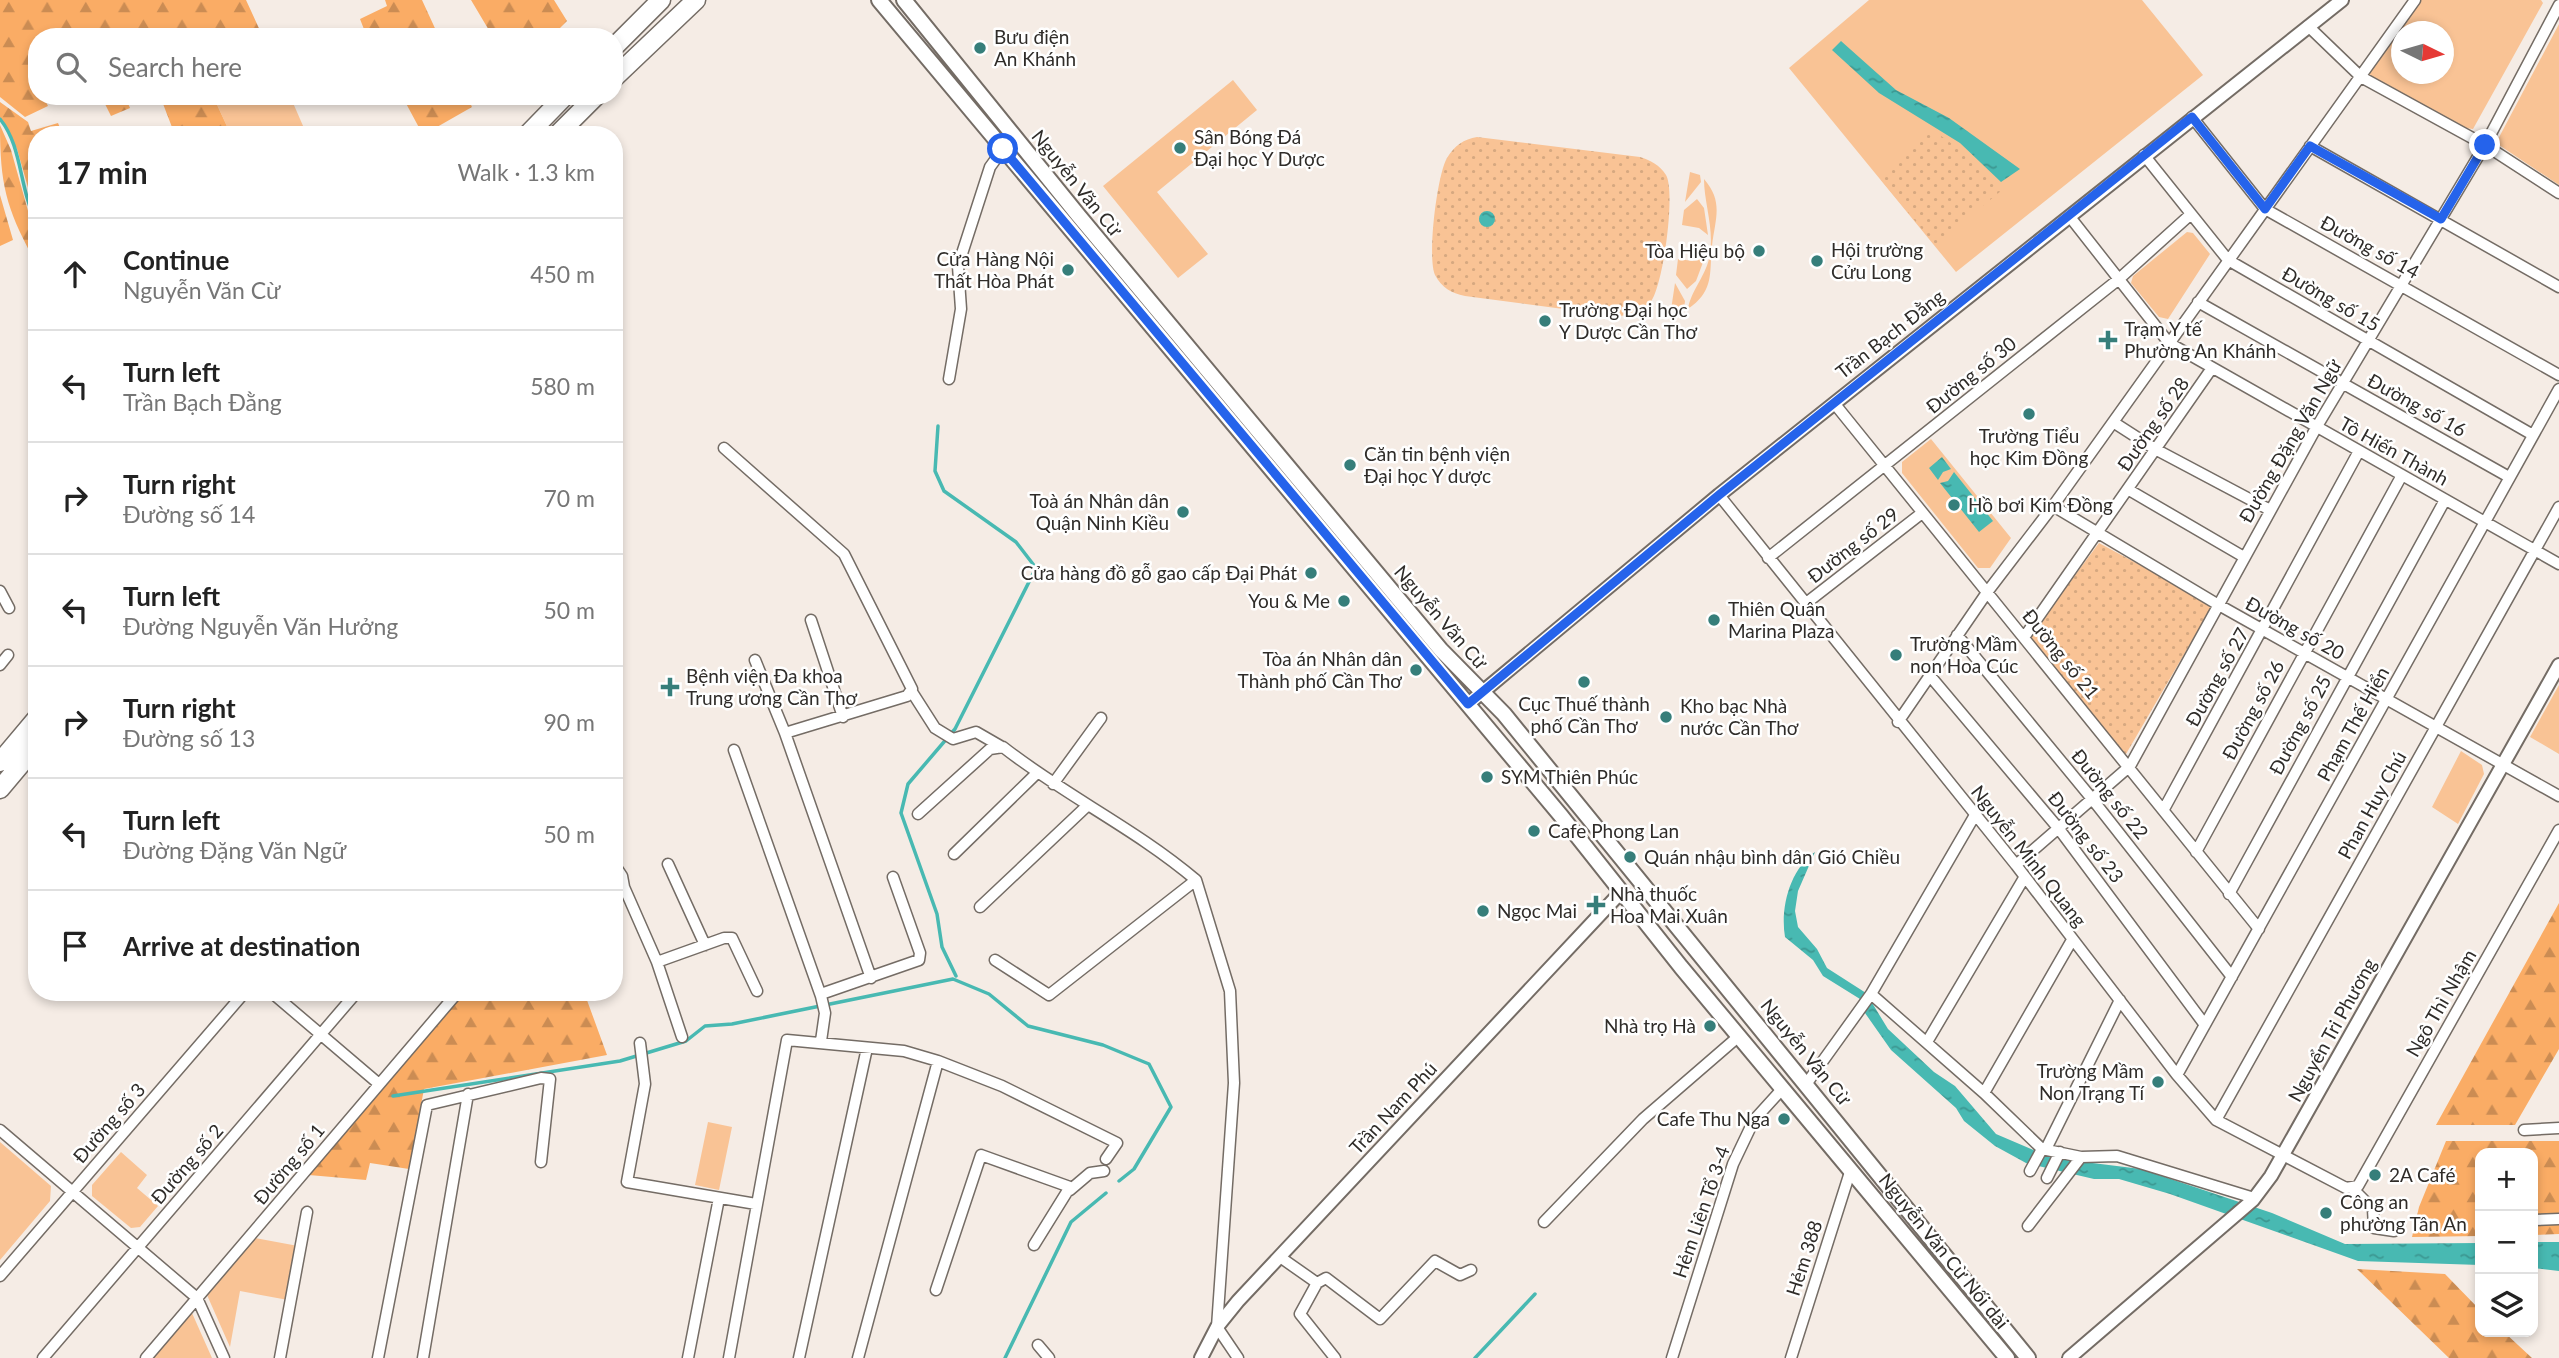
<!DOCTYPE html>
<html lang="en">
<head>
<meta charset="utf-8">
<style>
  body { margin:0; font-family:Lato,sans-serif; background:#f6f6f6; color:#222 }
  .controls { position:absolute; right:21px; bottom:21px; display:grid; overflow:hidden; border-radius:14px; box-shadow:0 4px 10px #0003 }
  .controls button { width:63px; height:63px; display:grid; place-items:center; padding:0; border:0; border-bottom:2px solid #e0e0e0; background:#fff; color:#222; font:35px sans-serif }
  .compass { position:absolute; left:2391px; top:21px; width:63px; height:63px; border-radius:50%; background:#fff; box-shadow:0 4px 10px #0003; rotate:95deg }
  .stop { position:absolute; width:21px; height:21px; margin:-16px; border:5px solid #2563eb; border-radius:50%; background:#fff }
  .stop.end { background:#2563eb; border-color:#fff; box-shadow:0 2px 7px #0008 }
  .list { margin:0; padding:0; list-style:none }
  h2 { display:flex; justify-content:space-between; align-items:center; height:91px; margin:0; padding:0 28px; font-size:30px }
  h2 small { font-size:23px; font-weight:400; color:#767676 }
  .list li { display:grid; grid-template-columns:46px 1fr auto; gap:21px; align-items:center; box-sizing:border-box; height:112px; padding:0 28px; border-top:2px solid #e0e0e0 }
  .list b { display:block; font-size:26px; white-space:nowrap }
  .list p { margin:0; font-size:23px; white-space:nowrap; color:#767676 }
  .list em { font-size:23px; font-style:normal; color:#767676 }
  .icon { flex:none; width:38px; height:38px; fill:none; stroke:currentColor; stroke-width:2; stroke-linecap:round; stroke-linejoin:round }
  .map { position:relative; flex:none; width:2559px; height:1358px; overflow:hidden }
  .search { position:absolute; background:#fff; box-shadow:0 4px 10px #0003; left:28px; top:28px; width:595px; height:77px; display:flex; align-items:center; gap:18px; box-sizing:border-box; padding:0 24px; border-radius:28px; color:#767676; font-size:26px }
  .panel { position:absolute; background:#fff; box-shadow:0 4px 10px #0003; left:28px; top:126px; width:595px; height:875px; border-radius:28px }
  .map>svg:first-child { display:block }
</style>
</head>
<body>
<div class="map">
<svg width="2559" height="1358" viewBox="0 0 2559 1358">
  <defs>
    <pattern id="forest-firs" width="22" height="20" patternUnits="userSpaceOnUse" patternTransform="scale(1.75)"><rect width="22" height="20" fill="#faac65"/><path d="M5 1l3.5 6h-7zM16 11l3.5 6h-7z" fill="#cb8c53"/></pattern>
    <pattern id="park-dots" width="8" height="8" patternUnits="userSpaceOnUse" patternTransform="scale(1.75)"><rect width="8" height="8" fill="#f9c395"/><path d="M2 2h.1M6 6h.1" fill="none" stroke="#d6a880" stroke-width="1.8" stroke-linecap="round"/></pattern>
    <pattern id="water-ripples" width="26" height="14" patternUnits="userSpaceOnUse" patternTransform="scale(1.75)"><rect width="26" height="14" fill="#48b9b2"/><path d="M2 4q2-2 4 0t4 0M15 11q2-2 4 0t4 0" fill="none" stroke="#3c9791"/></pattern>
  </defs>
  <rect width="100%" height="100%" fill="#f5ece5"/>
  <path fill="#f9c395" fill-rule="evenodd" d="M1869 0H2142L2203 75 1956 272 1789 68Z
    M2420 0H2541L2543 3 2473 129 2465 128 2369 78 2367 72ZM2402 32H2444V74H2402Z
    M2559 24V185L2496 143Z
    M1233 80 1257 110 1157 192 1208 254 1178 278 1103 186Z
    M213 96H290L307 135H231Z
    M1690 172 1700 175 1701 182 1685 202Z
    M1704 179C1724 202 1715 219 1712 246 1709 273 1715 290 1688 309 1691 290 1707 275 1710 254 1714 227 1704 203 1704 179Z
    M1697 199 1704 208 1708 235 1699 228 1682 225 1684 210Z
    M2187 232 2193 233 2210 254 2168 319 2159 317 2131 283 2133 276Z
    M1705 257 1696 281 1687 289 1676 275 1678 259 1693 261Z
    M1675 283 1685 301 1684 309 1679 312 1671 310Z
    M1931 439 2011 538 1990 568H1978L1902 473V462Z
    M2559 685V754L2530 737Z
    M2461 751 2482 765 2484 774 2458 824 2432 807Z
    M708 1122 732 1127 719 1190 695 1185Z
    M0 1142 51 1186 50 1201 0 1260Z
    M121 1152 147 1175 137 1188 158 1206 140 1227 131 1228 92 1196V1185Z
    M255 1238 298 1246 288 1300 240 1291 230 1347 207 1295Z
    M192 1313 212 1358H153Z"/>
  <path fill="url(#forest-firs)" d="M0 0H246L263 37H37V70L32 73 37 83V96H43L48 106 25 117 0 97Z
    M385 0H422L439 37H367L360 19 387 6Z
    M471 0H554L567 21 551 37H493Z
    M101 96H125L130 108 111 116Z
    M160 96H213L231 135H175Z
    M402 96H467L472 107 423 135Z
    M0 102 28 122 31 131 58 123 63 135H37V219L17 149 0 117Z
    M0 125 11 150 30 218 37 229V265C7 210 0 188 0 125Z
    M0 195 13 240 0 246Z
    M2559 903V1049L2515 1125H2436Z
    M464 992H584L607 1055 424 1089 409 1169 370 1163 366 1180 309 1175Z
    M2446 1141H2559V1234L2533 1235V1153H2480V1236L2412 1237 2419 1207Z
    M2357 1269 2445 1274 2480 1310V1332H2504L2532 1358H2449Z"/>
  <path fill="url(#park-dots)" d="M1930 128 1977 162 2001 191 1935 245 1881 180Z
    M1477 137 1640 157C1650 160 1660 165 1666 175 1676 192 1663 288 1650 303 1641 313 1628 316 1616 316L1465 296C1451 293 1442 288 1435 275 1427 257 1437 175 1447 158 1454 146 1464 139 1477 137Z
    M2099 543 2203 599 2211 608 2126 754H2122L2030 640 2032 633Z"/>
  <path fill="url(#water-ripples)" d="M1841 41 1896 90 1949 118 2020 169 2001 182 1960 143 1879 93 1832 50Z
    M1479 219a8 8 0 1 1 16 0a8 8 0 1 1-16 0Z
    M1942 457 1951 469 1943 472 1938 480 1929 468Z
    M1954 472 1993 521 1979 532 1940 483 1948 481Z
    M1815 852 1798 891 1795 911 1798 927 1817 949 1827 968 1866 993 1888 1029 1934 1072 1955 1086 1996 1134 2052 1158 2141 1169 2272 1213 2345 1244 2480 1243V1265L2358 1261 2170 1194 2119 1179H2094L2026 1163 1995 1146 1964 1121 1956 1108 1891 1050 1865 1013 1860 999 1823 976 1813 960 1785 937C1780 908 1790 869 1815 852Z
    M2533 1242H2559V1271L2533 1268Z"/>
  <g fill="none" stroke-linecap="round" stroke-linejoin="round">
    <path stroke="#48b9b2" stroke-width="3.5" d="M0 119C23 147 19 191 37 222
      M938 426 935 471 944 491 1016 542 1036 568 955 729 908 784 901 813 937 914 942 947 956 976
      M393 1096 620 1061 686 1041 705 1026 732 1024 953 979 989 994 1028 1026 1103 1045 1149 1064 1171 1107 1134 1169 1119 1181
      M1005 1358 1071 1222 1106 1193
      M1475 1358 1535 1294"/>
    <g stroke="#746c65" stroke-width="13">
      <path id="minor" d="M2308 26 2361 77 2485 145 2559 193
        M2192 117 2265 209 2559 375
        M2310 146 2559 287
        M2144 155 2228 260 2533 435
        M2070 217 2169 343 2559 564
        M2198 302 2509 477
        M949 379 961 309 958 266 990 167 1003 149
        M1834 403 2259 929
        M2113 422 2155 449 2270 510
        M724 448 844 554 912 689 907 696 785 733
        M2129 490 2244 557
        M1719 495 2016 865 2177 1075 2216 1120 2346 1188 2358 1186 2559 830
        M2053 506 2217 604 2559 796
        M1768 558 2119 279 2191 214
        M0 591 9 608
        M1805 604 1922 513
        M811 620 843 717
        M1957 635 2093 800 2232 977
        M2025 636 2212 368
        M755 660 785 733 871 978
        M0 665 8 655
        M1931 677 2059 829 2205 1025
        M912 692 935 728 953 739 976 732 1002 747
        M1898 722 1988 591 2053 506 2415 0
        M734 750 821 996 825 1013 821 1041
        M1053 784 1101 718
        M2164 809 2359 451
        M918 814 990 749 1003 747C1064 795 1136 829 1196 880
        M2196 852 2402 475
        M954 854 1036 774
        M614 864 622 876 624 887 614 895
        M668 864 705 945
        M2016 865 2130 766 2316 428 2485 145 2559 5
        M624 887 657 962 682 1037
        M2229 894 2445 500
        M980 907 1088 805
        M995 960 1049 995 1196 880 1230 991 1234 1083 1217 1327 1238 1358
        M657 962 724 938H732L757 991
        M271 992 379 1084
        M821 994 919 960 920 953 893 877
        M1871 994 1984 1093 2042 1149 2081 1157 2028 1226
        M1927 1042 2024 878
        M640 1043 645 1084 627 1182 756 1204
        M2177 1075 2559 389
        M1807 1083 1871 994 1975 815
        M1984 1093 2072 940
        M2216 1120 2559 507
        M0 1130 197 1298 224 1358
        M2524 1130 2559 1128
        M2046 1149 2120 1000
        M2081 1157 2117 1156 2254 1198
        M2030 1171 2042 1149
        M2047 1178 2060 1152
        M2353 1189 2373 1209 2374 1228 2394 1231
        M1070 1190 1090 1173 1104 1171
        M2533 1220 2559 1219
        M1544 1222 1643 1119 1739 1036
        M1280 1257 1317 1283 1300 1314 1335 1358
        M0 1276 245 992
        M1317 1283 1326 1278 1380 1319 1435 1261 1460 1275 1471 1270
        M936 1290 981 1155 1070 1187 1034 1245
        M1038 1345 1049 1358
        M43 1358 357 992
        M146 1358 458 992
        M280 1358 307 1212
        M378 1358 427 1105 541 1078 550 1079 541 1162
        M423 1358 468 1094
        M688 1358 719 1198
        M729 1358 787 1040 904 1051 938 1061 1002 1086 1117 1143 1106 1159
        M799 1358 867 1048
        M858 1358 938 1061
        M1672 1358 1733 1164 1754 1120 1783 1088
        M1791 1358 1851 1169"/>
    </g>
    <g stroke="#746c65" stroke-width="16">
      <path id="tertiary" d="M1468 704 1719 495 2342 0
        M1201 1358 1217 1327 1238 1301 1622 891
        M2069 1358 2253 1200 2271 1176 2559 665"/>
    </g>
    <g stroke="#746c65" stroke-width="18">
      <path id="secondary" d="M879 0 1562 817 1681 967 2007 1358
        M904 0 1078 215 1441 650 1504 714 2028 1358"/>
    </g>
    <g stroke="#746c65" stroke-width="21">
      <path id="trunk" d="M614 47 661 0
        M614 78 696 0
        M527 135 565 96
        M557 135 596 96
        M0 762 37 718
        M0 789 37 745"/>
    </g>
    <use href="#minor" stroke="#fff" stroke-width="10"/>
    <use href="#tertiary" stroke="#fff" stroke-width="12"/>
    <use href="#secondary" stroke="#fff" stroke-width="14"/>
    <use href="#trunk" stroke="#fff" stroke-width="18"/>
  </g>
  <g fill="none" stroke-linecap="round" stroke-linejoin="round">
    <path stroke="#2563eb" stroke-width="9" d="M1003 149 1468 704 1719 495 2192 117 2265 209 2310 146 2441 219 2485 145"/>
  </g>
  <g fill="#367e7a" stroke="#fff" stroke-width="2.5">
    <circle cx="980" cy="48" r="7"/>
    <circle cx="1180" cy="148" r="7"/>
    <circle cx="1759" cy="251" r="7"/>
    <circle cx="1817" cy="261" r="7"/>
    <circle cx="1068" cy="270" r="7"/>
    <circle cx="1545" cy="321" r="7"/>
    <path d="M2104.5 329.5h7v7h7v7h-7v7h-7v-7h-7v-7h7z"/>
    <circle cx="2029" cy="414" r="7"/>
    <circle cx="1350" cy="465" r="7"/>
    <circle cx="1954" cy="505" r="7"/>
    <circle cx="1183" cy="512" r="7"/>
    <circle cx="1311" cy="573" r="7"/>
    <circle cx="1344" cy="601" r="7"/>
    <circle cx="1714" cy="620" r="7"/>
    <circle cx="1896" cy="655" r="7"/>
    <circle cx="1416" cy="670" r="7"/>
    <circle cx="1584" cy="682" r="7"/>
    <path d="M666.5 676.5h7v7h7v7h-7v7h-7v-7h-7v-7h7z"/>
    <circle cx="1666" cy="717" r="7"/>
    <circle cx="1487" cy="777" r="7"/>
    <circle cx="1534" cy="831" r="7"/>
    <circle cx="1630" cy="857" r="7"/>
    <path d="M1592.5 894.5h7v7h7v7h-7v7h-7v-7h-7v-7h7z"/>
    <circle cx="1483" cy="911" r="7"/>
    <circle cx="1710" cy="1026" r="7"/>
    <circle cx="2158" cy="1082" r="7"/>
    <circle cx="1784" cy="1119" r="7"/>
    <circle cx="2375" cy="1175" r="7"/>
    <circle cx="2326" cy="1213" r="7"/>
  </g>
  <g text-anchor="middle" stroke-width="5" stroke-linejoin="round" paint-order="stroke">
    <g font-size="19" fill="#2f2c29" stroke="#fff" text-anchor="start">
      <text x="994" y="44">Bưu điện<tspan x="994" dy="22">An Khánh</tspan></text>
      <text x="1194" y="144">Sân Bóng Đá<tspan x="1194" dy="22">Đại học Y Dược</tspan></text>
      <text x="1831" y="257">Hội trường<tspan x="1831" dy="22">Cửu Long</tspan></text>
      <text x="1745" y="258" text-anchor="end">Tòa Hiệu bộ</text>
      <text x="1054" y="266" text-anchor="end">Cửa Hàng Nội<tspan x="1054" dy="22">Thất Hòa Phát</tspan></text>
      <text x="1559" y="317">Trường Đại học<tspan x="1559" dy="22">Y Dược Cần Thơ</tspan></text>
      <text x="2124" y="336">Trạm Y tế<tspan x="2124" dy="22">Phường An Khánh</tspan></text>
      <text x="2029" y="443" text-anchor="middle">Trường Tiểu<tspan x="2029" dy="22">học Kim Đồng</tspan></text>
      <text x="1364" y="461">Căn tin bệnh viện<tspan x="1364" dy="22">Đại học Y dược</tspan></text>
      <text x="1169" y="508" text-anchor="end">Toà án Nhân dân<tspan x="1169" dy="22">Quận Ninh Kiều</tspan></text>
      <text x="1968" y="512">Hồ bơi Kim Đồng</text>
      <text x="1297" y="580" text-anchor="end">Cửa hàng đồ gỗ gao cấp Đại Phát</text>
      <text x="1330" y="608" text-anchor="end">You &amp; Me</text>
      <text x="1728" y="616">Thiên Quân<tspan x="1728" dy="22">Marina Plaza</tspan></text>
      <text x="1910" y="651">Trường Mầm<tspan x="1910" dy="22">non Hoa Cúc</tspan></text>
      <text x="1402" y="666" text-anchor="end">Tòa án Nhân dân<tspan x="1402" dy="22">Thành phố Cần Thơ</tspan></text>
      <text x="686" y="683">Bệnh viện Đa khoa<tspan x="686" dy="22">Trung ương Cần Thơ</tspan></text>
      <text x="1584" y="711" text-anchor="middle">Cục Thuế thành<tspan x="1584" dy="22">phố Cần Thơ</tspan></text>
      <text x="1680" y="713">Kho bạc Nhà<tspan x="1680" dy="22">nước Cần Thơ</tspan></text>
      <text x="1501" y="784">SYM Thiên Phúc</text>
      <text x="1548" y="838">Cafe Phong Lan</text>
      <text x="1644" y="864">Quán nhậu bình dân Gió Chiều</text>
      <text x="1610" y="901">Nhà thuốc<tspan x="1610" dy="22">Hoa Mai Xuân</tspan></text>
      <text x="1497" y="918">Ngọc Mai</text>
      <text x="1696" y="1033" text-anchor="end">Nhà trọ Hà</text>
      <text x="2144" y="1078" text-anchor="end">Trường Mầm<tspan x="2144" dy="22">Non Trạng Tí</tspan></text>
      <text x="1770" y="1126" text-anchor="end">Cafe Thu Nga</text>
      <text x="2389" y="1182">2A Café</text>
      <text x="2340" y="1209">Công an<tspan x="2340" dy="22">phường Tân An</tspan></text>
    </g>
    <g font-size="19" fill="#2f2c29" stroke="#fff">
      <text transform="translate(1077 183) rotate(51)" y="7">Nguyễn Văn Cừ</text>
      <text transform="translate(2370 247) rotate(29)" y="7">Đường số 14</text>
      <text transform="translate(2331 299) rotate(30)" y="7">Đường số 15</text>
      <text transform="translate(1890 334) rotate(-38)" y="7">Trần Bạch Đằng</text>
      <text transform="translate(1971 375) rotate(-39)" y="7">Đường số 30</text>
      <text transform="translate(2417 405) rotate(29)" y="7">Đường số 16</text>
      <text transform="translate(2153 424) rotate(-55)" y="7">Đường số 28</text>
      <text transform="translate(2290 441) rotate(-60)" y="7">Đường Đặng Văn Ngữ</text>
      <text transform="translate(2394 451) rotate(29)" y="7">Tô Hiến Thành</text>
      <text transform="translate(1853 545) rotate(-38)" y="7">Đường số 29</text>
      <text transform="translate(1441 617) rotate(49)" y="7">Nguyễn Văn Cừ</text>
      <text transform="translate(2295 628) rotate(29)" y="7">Đường số 20</text>
      <text transform="translate(2061 654) rotate(51)" y="7">Đường số 21</text>
      <text transform="translate(2217 677) rotate(-61)" y="7">Đường số 27</text>
      <text transform="translate(2253 710) rotate(-62)" y="7">Đường số 26</text>
      <text transform="translate(2353 724) rotate(-61)" y="7">Phạm Thế Hiển</text>
      <text transform="translate(2300 725) rotate(-62)" y="7">Đường số 25</text>
      <text transform="translate(2110 794) rotate(51)" y="7">Đường số 22</text>
      <text transform="translate(2372 805) rotate(-61)" y="7">Phan Huy Chú</text>
      <text transform="translate(2086 837) rotate(52)" y="7">Đường số 23</text>
      <text transform="translate(2029 856) rotate(52)" y="7">Nguyễn Minh Quang</text>
      <text transform="translate(2441 1003) rotate(-60)" y="7">Ngô Thì Nhậm</text>
      <text transform="translate(2332 1030) rotate(-61)" y="7">Nguyển Tri Phương</text>
      <text transform="translate(1806 1052) rotate(51)" y="7">Nguyễn Văn Cừ</text>
      <text transform="translate(1393 1108) rotate(-47)" y="7">Trần Nam Phú</text>
      <text transform="translate(109 1123) rotate(-49)" y="7">Đường số 3</text>
      <text transform="translate(187 1164) rotate(-49)" y="7">Đường số 2</text>
      <text transform="translate(289 1164) rotate(-50)" y="7">Đường số 1</text>
      <text transform="translate(1701 1212) rotate(-71)" y="7">Hẻm Liên Tổ 3-4</text>
      <text transform="translate(1944 1251) rotate(51)" y="7">Nguyễn Văn Cừ Nối dài</text>
      <text transform="translate(1804 1258) rotate(-72)" y="7">Hẻm 388</text>
    </g>
  </g>
</svg>
<div class="controls">
<button>+</button>
<button>−</button>
<button><svg class="icon" aria-label="layers" viewBox="0 0 24 24"><path d="M12 4l9 5-9 5-9-5zM3 14l9 5 9-5"/></svg></button>
</div>
<svg class="compass" viewBox="-18 -18 36 36"><path d="M0-13l5 13h-10z" fill="#e53935"/><path d="M0 13l5-13h-10z" fill="#767676"/></svg>
<div class="stop" style="left:1003px;top:149px"></div>
<div class="stop end" style="left:2485px;top:145px"></div>
<div class="search"><svg class="icon" aria-label="search" viewBox="0 0 24 24"><circle cx="10" cy="10" r="6"/><path d="M15 15l6 6"/></svg>Search here</div>
<section class="panel">
<h2>17 min<small>Walk · 1.3 km</small></h2>
<ul class="list">
<li><svg class="icon" aria-label="ahead" viewBox="0 0 24 24"><path d="M12 20V5M6 11l6-6 6 6"/></svg><div><b>Continue</b><p>Nguyễn Văn Cừ</p></div><em>450 m</em></li>
<li><svg class="icon" aria-label="left" viewBox="0 0 24 24"><path d="M17 20v-9H6M10 6l-5 5 5 5"/></svg><div><b>Turn left</b><p>Trần Bạch Đằng</p></div><em>580 m</em></li>
<li><svg class="icon" aria-label="right" viewBox="0 0 24 24"><path d="M7 20v-9h11M14 6l5 5-5 5"/></svg><div><b>Turn right</b><p>Đường số 14</p></div><em>70 m</em></li>
<li><svg class="icon" aria-label="left" viewBox="0 0 24 24"><path d="M17 20v-9H6M10 6l-5 5 5 5"/></svg><div><b>Turn left</b><p>Đường Nguyễn Văn Hưởng</p></div><em>50 m</em></li>
<li><svg class="icon" aria-label="right" viewBox="0 0 24 24"><path d="M7 20v-9h11M14 6l5 5-5 5"/></svg><div><b>Turn right</b><p>Đường số 13</p></div><em>90 m</em></li>
<li><svg class="icon" aria-label="left" viewBox="0 0 24 24"><path d="M17 20v-9H6M10 6l-5 5 5 5"/></svg><div><b>Turn left</b><p>Đường Đặng Văn Ngữ</p></div><em>50 m</em></li>
<li><svg class="icon" aria-label="arrive" viewBox="0 0 24 24"><path d="M6 21V4h12l-3 4 3 4H6"/></svg><div><b>Arrive at destination</b></div></li>
</ul>
</section>
</div>
</body>
</html>
